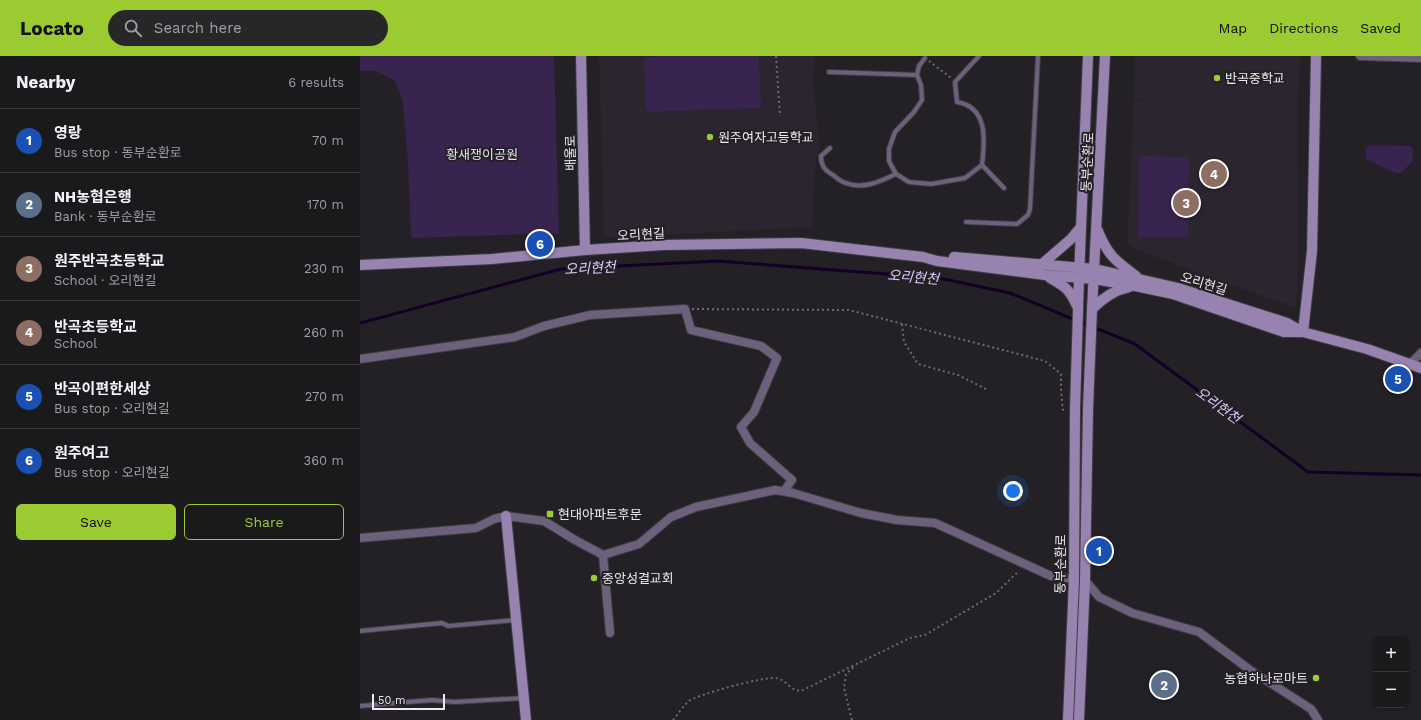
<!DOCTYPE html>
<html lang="en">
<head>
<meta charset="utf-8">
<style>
  body { margin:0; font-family:"Work Sans","Noto Sans KR",sans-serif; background:#272629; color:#f1f3f6 }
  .controls { position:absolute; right:12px; bottom:12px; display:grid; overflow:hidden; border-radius:6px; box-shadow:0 1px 3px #0004 }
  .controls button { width:36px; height:36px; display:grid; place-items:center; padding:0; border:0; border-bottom:1px solid #38383b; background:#1a191c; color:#f1f3f6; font:20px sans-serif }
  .scale { position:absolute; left:12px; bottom:10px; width:73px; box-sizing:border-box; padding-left:4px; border:2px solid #eceaed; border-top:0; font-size:11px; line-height:14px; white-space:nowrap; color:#eceaed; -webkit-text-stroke:3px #232125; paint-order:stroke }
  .you { position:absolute; left:653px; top:435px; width:14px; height:14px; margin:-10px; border:3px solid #fff; border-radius:50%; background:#1a73e8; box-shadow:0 0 0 6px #1a73e833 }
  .badge { display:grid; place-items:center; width:26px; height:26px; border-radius:50%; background:#9cca31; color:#fff; font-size:13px; font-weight:700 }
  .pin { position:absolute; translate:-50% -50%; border:2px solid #fff; box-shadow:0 1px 4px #0006 }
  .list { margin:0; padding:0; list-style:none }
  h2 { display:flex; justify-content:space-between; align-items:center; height:52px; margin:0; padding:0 16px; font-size:17px }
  h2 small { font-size:13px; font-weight:400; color:#9fa0a3 }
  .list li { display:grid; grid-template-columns:26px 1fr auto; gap:12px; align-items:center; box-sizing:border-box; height:64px; padding:0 16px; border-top:1px solid #38383b }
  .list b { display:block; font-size:15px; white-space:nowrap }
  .list p { margin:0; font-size:13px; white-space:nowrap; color:#9fa0a3 }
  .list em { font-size:13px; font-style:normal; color:#9fa0a3 }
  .actions { display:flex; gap:8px; padding:12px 16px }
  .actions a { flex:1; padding:9px 0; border:1px solid #9cca31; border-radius:6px; text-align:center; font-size:14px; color:#9cca31 }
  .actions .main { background:#9cca31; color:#111 }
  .icon { flex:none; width:22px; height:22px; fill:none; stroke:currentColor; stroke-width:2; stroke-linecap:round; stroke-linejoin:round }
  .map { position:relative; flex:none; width:1061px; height:664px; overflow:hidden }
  header { display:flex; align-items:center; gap:24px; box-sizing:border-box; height:56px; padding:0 20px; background:#9cca31; color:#111 }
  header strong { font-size:19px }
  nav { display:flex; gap:22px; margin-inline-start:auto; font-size:14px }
  .search { width:280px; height:36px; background:#272629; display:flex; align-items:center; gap:10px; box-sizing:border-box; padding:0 14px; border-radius:22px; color:#9fa0a3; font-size:15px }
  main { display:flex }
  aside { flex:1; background:#1a191c }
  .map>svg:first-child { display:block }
</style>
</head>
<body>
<header>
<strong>Locato</strong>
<div class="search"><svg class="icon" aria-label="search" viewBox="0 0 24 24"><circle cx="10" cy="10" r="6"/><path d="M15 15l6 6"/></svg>Search here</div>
<nav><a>Map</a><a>Directions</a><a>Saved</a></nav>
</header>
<main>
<aside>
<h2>Nearby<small>6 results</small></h2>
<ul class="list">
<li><span class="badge" style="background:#1a4fb4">1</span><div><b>영랑</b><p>Bus stop · 동부순환로</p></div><em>70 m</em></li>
<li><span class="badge" style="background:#5c6f8a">2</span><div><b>NH농협은행</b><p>Bank · 동부순환로</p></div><em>170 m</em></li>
<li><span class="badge" style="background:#8d6e63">3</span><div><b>원주반곡초등학교</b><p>School · 오리현길</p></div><em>230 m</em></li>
<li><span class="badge" style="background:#8d6e63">4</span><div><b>반곡초등학교</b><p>School</p></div><em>260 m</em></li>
<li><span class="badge" style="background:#1a4fb4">5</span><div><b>반곡이편한세상</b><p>Bus stop · 오리현길</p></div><em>270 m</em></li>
<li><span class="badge" style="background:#1a4fb4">6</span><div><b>원주여고</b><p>Bus stop · 오리현길</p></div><em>360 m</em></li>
</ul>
<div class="actions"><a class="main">Save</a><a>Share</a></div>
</aside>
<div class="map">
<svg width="1061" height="664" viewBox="0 0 1061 664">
  <rect width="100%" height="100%" fill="#232125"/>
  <path fill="#2a252f" d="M239 0H456L453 23 460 94 456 104 452 171 244 182Z
    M775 0H941L937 48 938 193 936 251 862 226 773 192 767 188 774 44H803L774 43Z"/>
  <path fill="#39234f" d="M0 0H194L199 177 51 182 48 106 43 46 35 25 16 15H0Z
    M307 0H399L401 48 399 52 289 56 286 52 284 4 286 1Z
    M1010 89 1050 90 1053 93 1052 106 1041 117H1035L1006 103V92Z
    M779 100 829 101 828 181H778Z"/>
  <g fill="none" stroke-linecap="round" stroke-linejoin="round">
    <path stroke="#140026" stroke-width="3" d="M721 266 775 288 948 416 1061 419
      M0 267 201 213 358 205 579 222 650 237 715 264"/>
    <g stroke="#3f3d41" stroke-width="6">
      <path id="lane" d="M619 0 595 26 597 46C628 51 625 84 622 109L644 132
        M565 2 559 10 557 19 561 29 562 44 554 56 535 76 529 93V105L536 118 549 126 571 128 605 122 622 109
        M469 16 557 19
        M470 92 461 100C461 109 464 114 473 119 477 122 481 126 486 127 503 134 521 125 536 118
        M606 166 657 168 668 159 670 153 678 0
        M0 575 82 567 88 570 156 564
        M0 650 72 644 94 646 164 642"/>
    </g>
    <g stroke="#3f3d41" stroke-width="10">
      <path id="street" d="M1000 0 1061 2
        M0 303 155 281 184 270 230 259 325 253 331 274 401 290 417 302 394 356 381 371 390 387 432 424 424 435
        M1050 308 1061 297
        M0 482 116 472 134 463 146 460 184 465 215 484 243 499 279 488 311 461 336 451 415 434 433 437 501 457 537 464 575 467 691 520 714 523
        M243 499 250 577
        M725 524 739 541 772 557 839 576 890 614 951 653 958 664"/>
    </g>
    <g stroke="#3f3d41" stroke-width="12">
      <path id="secondary" d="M221 0 225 194
        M738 175C748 200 756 205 776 220
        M594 201 735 213 818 232 927 267 941 275
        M682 208 711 183 721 171
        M0 209 132 203 225 194 303 189 441 187 563 201 577 205 685 219 734 223 775 230 813 238 924 276H943L1007 293 1061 312
        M690 222C705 230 710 234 717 250
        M732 253C743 242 754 234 769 231
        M943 276 952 195 956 0
        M146 460 166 664
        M708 664 714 523 715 353 719 222 728 0
        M719 664 725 524 728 353 732 253 745 0"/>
    </g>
    <path stroke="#6d6b6f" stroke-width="2" stroke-dasharray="2 3" stroke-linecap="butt" d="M416 0 420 60
      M569 5 591 22
      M332 253 489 254 685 305 701 318V333L703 355 705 356
      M542 268 544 286 558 308 598 319 628 334
      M313 664C318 658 323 650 329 645 339 638 402 621 415 622 427 623 428 634 441 635L550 582 565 579 636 537 659 515
      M492 664 484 632 486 618 495 610"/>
    <use href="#lane" stroke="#6d607c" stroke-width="4"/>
    <use href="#street" stroke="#6d607c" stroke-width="8"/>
    <use href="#secondary" stroke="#9782b0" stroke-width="10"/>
  </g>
  <g fill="#9cca31" stroke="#232125" stroke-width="1.5">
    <circle cx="857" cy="22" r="4"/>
    <circle cx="350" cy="81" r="4"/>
    <rect x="186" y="454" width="8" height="8" rx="2"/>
    <circle cx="234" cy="522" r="4"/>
    <circle cx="956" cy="622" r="4"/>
  </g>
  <g text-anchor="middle" stroke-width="4" stroke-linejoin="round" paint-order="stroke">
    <g font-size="13" fill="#eceaed" stroke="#232125" text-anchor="start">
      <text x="865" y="27">반곡중학교</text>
      <text x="358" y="86">원주여자고등학교</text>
      <text x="198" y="463">현대아파트후문</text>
      <text x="242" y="527">중앙성결교회</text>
      <text x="948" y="627" text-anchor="end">농협하나로마트</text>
    </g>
    <g font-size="13" fill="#eceaed" stroke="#232125">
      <text transform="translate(210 97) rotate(-91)" y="5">배울로</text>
      <text transform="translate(727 106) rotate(-87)" y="5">동부순환로</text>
      <text transform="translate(281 178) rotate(-3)" y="5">오리현길</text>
      <text transform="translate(844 227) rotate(17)" y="5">오리현길</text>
      <text transform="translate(700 508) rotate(-89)" y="5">동부순환로</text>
    </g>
    <g font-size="13" fill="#e7dff2" stroke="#232125">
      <text x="122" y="103">황새쟁이공원</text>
    </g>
    <g font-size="14" font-style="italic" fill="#dfc6fe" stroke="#232125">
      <text transform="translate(230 212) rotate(-3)" y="5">오리현천</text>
      <text transform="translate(553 221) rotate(5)" y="5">오리현천</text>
      <text transform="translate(858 349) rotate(36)" y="5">오리현천</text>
    </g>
  </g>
</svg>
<div class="controls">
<button>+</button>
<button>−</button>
</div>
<div class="scale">50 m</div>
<div class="you"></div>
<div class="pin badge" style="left:739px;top:495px;background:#1a4fb4">1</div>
<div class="pin badge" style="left:804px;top:629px;background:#5c6f8a">2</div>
<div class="pin badge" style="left:826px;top:147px;background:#8d6e63">3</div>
<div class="pin badge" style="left:854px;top:118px;background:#8d6e63">4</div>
<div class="pin badge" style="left:1038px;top:323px;background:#1a4fb4">5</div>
<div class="pin badge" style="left:180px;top:188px;background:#1a4fb4">6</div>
</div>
</main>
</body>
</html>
